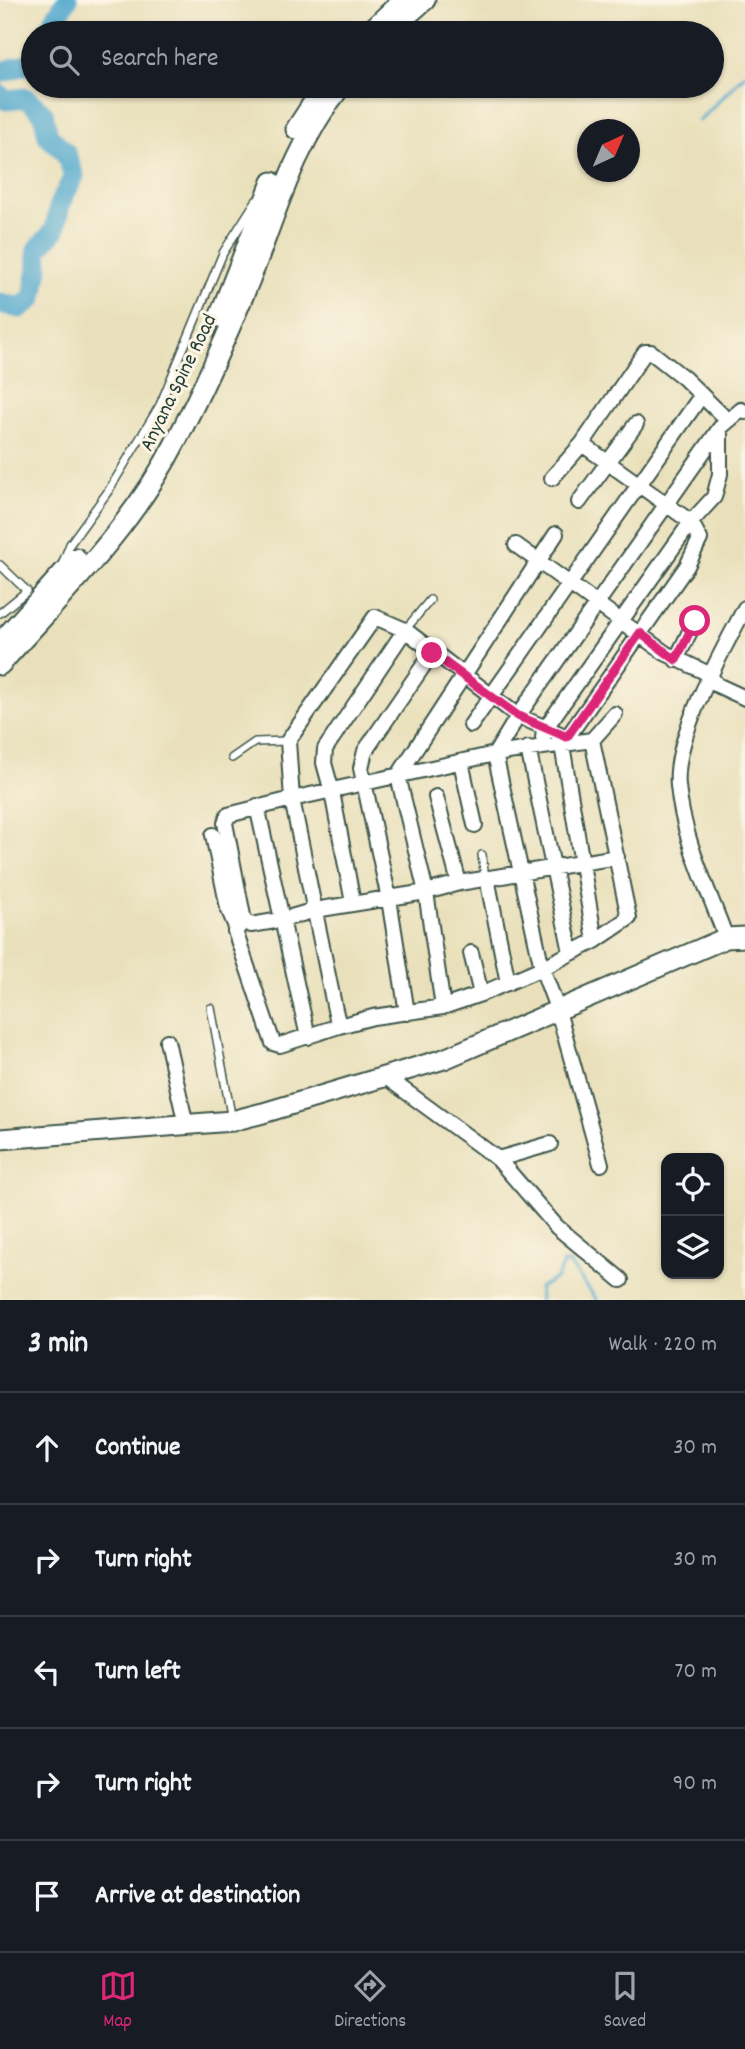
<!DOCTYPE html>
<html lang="en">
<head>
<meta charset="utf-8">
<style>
  body { margin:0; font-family:Dekko,sans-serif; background:#20242c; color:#f1f3f6 }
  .controls { position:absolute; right:21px; bottom:21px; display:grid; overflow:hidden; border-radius:14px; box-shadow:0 2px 5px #0004 }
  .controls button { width:63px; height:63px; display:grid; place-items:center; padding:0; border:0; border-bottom:2px solid #363941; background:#171b24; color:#f1f3f6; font:35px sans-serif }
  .compass { position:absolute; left:577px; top:119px; width:63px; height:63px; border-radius:50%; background:#171b24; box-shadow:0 2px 5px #0004; rotate:44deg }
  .stop { position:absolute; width:21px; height:21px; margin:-16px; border:5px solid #db2777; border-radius:50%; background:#fff }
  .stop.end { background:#db2777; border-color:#fff; box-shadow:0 2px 7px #0008 }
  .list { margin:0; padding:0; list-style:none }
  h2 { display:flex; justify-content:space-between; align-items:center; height:91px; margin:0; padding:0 28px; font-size:30px }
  h2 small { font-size:23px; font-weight:400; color:#9ea1a6 }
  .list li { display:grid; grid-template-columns:46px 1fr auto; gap:21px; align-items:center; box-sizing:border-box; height:112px; padding:0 28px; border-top:2px solid #363941 }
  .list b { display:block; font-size:26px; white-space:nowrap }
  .list em { font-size:23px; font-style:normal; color:#9ea1a6 }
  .icon { flex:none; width:38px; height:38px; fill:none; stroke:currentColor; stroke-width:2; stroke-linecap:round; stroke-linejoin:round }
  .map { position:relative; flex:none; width:745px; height:1300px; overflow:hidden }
  .search { position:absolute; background:#171b24; box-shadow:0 2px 5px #0004; left:21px; right:21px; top:21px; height:77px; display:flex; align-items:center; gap:18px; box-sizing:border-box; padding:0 24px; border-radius:38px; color:#9ea1a6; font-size:26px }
  .sheet { height:651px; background:#171b24 }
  nav { display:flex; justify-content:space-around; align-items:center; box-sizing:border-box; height:98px; border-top:2px solid #363941; background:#171b24; font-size:19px; color:#9ea1a6 }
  nav a { display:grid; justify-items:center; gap:4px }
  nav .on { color:#db2777 }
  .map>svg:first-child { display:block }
</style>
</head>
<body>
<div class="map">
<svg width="745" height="1300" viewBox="0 0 745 1300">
  <rect width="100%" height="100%" fill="#fcf5e5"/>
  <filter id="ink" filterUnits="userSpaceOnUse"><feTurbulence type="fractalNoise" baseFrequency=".0143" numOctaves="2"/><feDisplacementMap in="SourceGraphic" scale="14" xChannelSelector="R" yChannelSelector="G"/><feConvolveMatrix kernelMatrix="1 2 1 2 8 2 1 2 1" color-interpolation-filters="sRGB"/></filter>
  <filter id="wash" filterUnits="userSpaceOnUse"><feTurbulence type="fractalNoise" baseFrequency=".00686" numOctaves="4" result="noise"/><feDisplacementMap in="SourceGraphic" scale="28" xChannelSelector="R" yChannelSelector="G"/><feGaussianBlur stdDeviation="1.57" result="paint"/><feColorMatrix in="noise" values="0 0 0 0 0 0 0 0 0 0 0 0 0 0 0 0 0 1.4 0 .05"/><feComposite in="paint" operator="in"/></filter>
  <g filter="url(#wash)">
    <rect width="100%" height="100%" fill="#e9e0bb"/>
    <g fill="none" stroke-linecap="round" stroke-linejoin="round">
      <path stroke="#50a7cd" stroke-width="3.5" d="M699 121 745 74
        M540 1300 539 1288 557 1278 563 1263H569L597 1300"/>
      <path stroke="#50a7cd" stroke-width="21" d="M46 33 67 0
        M0 73 33 62
        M0 95 6 100 26 98 43 113 48 136 65 152 74 176 60 203 55 230 37 250 38 267 33 298 20 308 0 303"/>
    </g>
  </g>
  <g filter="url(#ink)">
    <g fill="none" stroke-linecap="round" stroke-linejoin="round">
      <g stroke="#3d5548" stroke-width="10">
        <path id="lane" d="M63 562 70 544 109 490 160 405 223 253 256 201
          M0 565 27 591 0 613
          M405 630 430 600
          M232 758 255 742 288 741
          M482 855 485 878
          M211 1008 232 1120"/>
      </g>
      <g stroke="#3d5548" stroke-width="18">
        <path id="street" d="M582 444 691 522 700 539 687 566 562 745 595 941
          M552 478 582 444 645 352H651L684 378 727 420
          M579 502 636 424
          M516 545 665 653 709 674 717 685 745 698
          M676 660 695 621
          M615 714 592 740 629 918 595 941 542 968 481 994 443 1007 373 1017 339 1026 335 1010 292 799 228 815 225 823 244 921 251 925 281 920 315 910 426 892 459 883 617 857
          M471 725 701 396
          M567 737 518 716 405 630 375 617 288 741 292 799 495 754 592 740
          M543 738 544 730 691 522 714 497 720 474V428
          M528 748 571 952
          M461 762 475 825
          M436 797 459 883
          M257 806 308 1037
          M213 835 228 908 236 927
          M487 878 508 983
          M353 903 332 792 324 763 325 749 405 630
          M244 921 235 931 273 1043 280 1045 339 1026
          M726 938C708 888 683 840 678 786 673 737 722 652 745 608
          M471 953 481 994
          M443 1007 426 892 398 776 556 534
          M407 1013 389 899 361 768 365 751 432 653
          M167 1041 186 1125
          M386 1077 498 1159 557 1227 621 1280
          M498 1159 550 1144
          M601 1164 558 1011 542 968 495 754 518 716 720 428 741 410 745 412"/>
      </g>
      <g stroke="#3d5548" stroke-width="23">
        <path id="secondary" d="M368 33 403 0
          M387 33 425 0
          M296 129 324 86
          M219 317 272 182
          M0 643 76 558
          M0 665C61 596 131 528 174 445 204 388 231 327 255 267 279 203 298 140 341 86
          M0 1139 232 1121 263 1113 444 1059 726 938 745 937"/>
      </g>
      <use href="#lane" stroke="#fff" stroke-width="7"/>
      <use href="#street" stroke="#fff" stroke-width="14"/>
      <use href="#secondary" stroke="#fff" stroke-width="19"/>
    </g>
  </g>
  <g fill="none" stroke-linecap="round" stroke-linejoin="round" filter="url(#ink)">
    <path stroke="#db2777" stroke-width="9" d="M432 653 518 716 567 737 640 633 676 660 695 621"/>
  </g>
  <g text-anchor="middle" stroke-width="6" stroke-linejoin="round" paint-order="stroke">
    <g font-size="21" fill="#1f3d34" stroke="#fcf5e5">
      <text transform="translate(177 382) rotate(-64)" y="7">Anyana Spine Road</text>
    </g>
  </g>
</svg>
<div class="controls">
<button><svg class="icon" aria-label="locate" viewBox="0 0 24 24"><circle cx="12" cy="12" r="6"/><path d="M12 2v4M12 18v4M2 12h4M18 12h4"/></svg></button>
<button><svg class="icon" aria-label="layers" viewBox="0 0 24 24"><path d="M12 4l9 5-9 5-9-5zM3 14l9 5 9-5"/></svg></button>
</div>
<svg class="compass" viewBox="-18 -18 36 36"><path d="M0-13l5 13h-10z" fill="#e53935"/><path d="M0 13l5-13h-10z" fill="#9ea1a6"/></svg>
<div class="stop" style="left:695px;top:621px"></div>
<div class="stop end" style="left:432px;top:653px"></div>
<div class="search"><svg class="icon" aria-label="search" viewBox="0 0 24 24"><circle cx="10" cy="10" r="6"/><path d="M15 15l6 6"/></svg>Search here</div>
</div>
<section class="sheet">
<h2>3 min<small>Walk · 220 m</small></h2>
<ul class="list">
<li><svg class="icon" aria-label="ahead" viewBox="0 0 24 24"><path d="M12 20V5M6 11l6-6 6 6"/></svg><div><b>Continue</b></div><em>30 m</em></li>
<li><svg class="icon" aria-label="right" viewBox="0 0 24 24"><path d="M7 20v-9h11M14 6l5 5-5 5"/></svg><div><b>Turn right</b></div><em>30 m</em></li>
<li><svg class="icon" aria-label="left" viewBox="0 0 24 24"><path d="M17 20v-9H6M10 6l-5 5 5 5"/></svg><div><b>Turn left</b></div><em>70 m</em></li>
<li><svg class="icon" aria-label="right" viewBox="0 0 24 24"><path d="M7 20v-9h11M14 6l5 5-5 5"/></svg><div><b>Turn right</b></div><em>90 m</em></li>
<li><svg class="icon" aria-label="arrive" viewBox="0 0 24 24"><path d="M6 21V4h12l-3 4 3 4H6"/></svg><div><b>Arrive at destination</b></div></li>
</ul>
</section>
<nav>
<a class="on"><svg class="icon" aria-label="map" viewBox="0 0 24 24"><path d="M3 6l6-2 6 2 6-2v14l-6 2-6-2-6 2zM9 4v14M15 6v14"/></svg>Map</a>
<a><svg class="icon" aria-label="directions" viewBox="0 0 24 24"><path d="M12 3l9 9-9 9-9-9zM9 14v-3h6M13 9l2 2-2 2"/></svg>Directions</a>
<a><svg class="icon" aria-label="saved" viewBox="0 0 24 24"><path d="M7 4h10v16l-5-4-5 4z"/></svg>Saved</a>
</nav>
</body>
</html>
